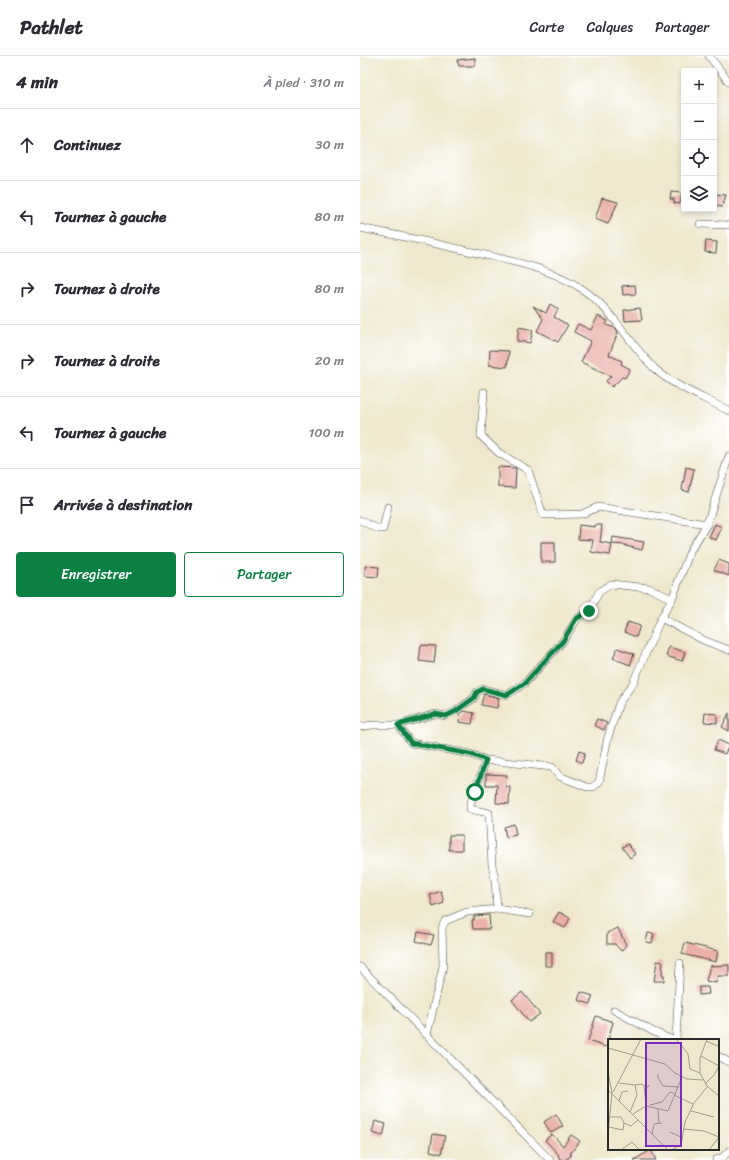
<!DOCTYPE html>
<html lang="fr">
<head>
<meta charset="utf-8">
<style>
  body { margin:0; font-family:Sriracha,sans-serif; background:#f7f7f7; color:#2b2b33 }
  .controls { position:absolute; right:12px; top:12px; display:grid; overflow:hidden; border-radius:4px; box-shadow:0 2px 6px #0003 }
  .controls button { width:36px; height:36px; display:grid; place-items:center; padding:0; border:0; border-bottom:1px solid #e1e1e2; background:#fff; color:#2b2b33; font:20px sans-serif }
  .stop { position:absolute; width:12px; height:12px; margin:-9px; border:3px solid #0b8043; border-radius:50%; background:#fff }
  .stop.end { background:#0b8043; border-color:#fff; box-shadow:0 1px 4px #0008 }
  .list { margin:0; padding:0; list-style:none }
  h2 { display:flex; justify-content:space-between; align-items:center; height:52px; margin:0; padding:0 16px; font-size:17px }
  h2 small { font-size:13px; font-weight:400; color:#7c7c81 }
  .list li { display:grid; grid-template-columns:26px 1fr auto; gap:12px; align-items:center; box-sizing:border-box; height:72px; padding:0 16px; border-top:1px solid #e1e1e2 }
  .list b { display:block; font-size:15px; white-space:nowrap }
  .list em { font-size:13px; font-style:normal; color:#7c7c81 }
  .actions { display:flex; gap:8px; padding:12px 16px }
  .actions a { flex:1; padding:9px 0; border:1px solid #0b8043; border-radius:4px; text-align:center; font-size:14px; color:#0b8043 }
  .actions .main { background:#0b8043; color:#fff }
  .icon { flex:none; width:22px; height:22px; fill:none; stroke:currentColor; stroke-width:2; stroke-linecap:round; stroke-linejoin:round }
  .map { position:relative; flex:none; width:369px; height:1104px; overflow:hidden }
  header { display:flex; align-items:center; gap:24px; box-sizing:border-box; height:56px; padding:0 20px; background:#fff; border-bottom:1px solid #e1e1e2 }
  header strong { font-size:19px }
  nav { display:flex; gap:22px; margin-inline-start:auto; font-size:14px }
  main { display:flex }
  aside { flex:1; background:#fff }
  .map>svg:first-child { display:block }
</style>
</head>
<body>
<header>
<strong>Pathlet</strong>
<nav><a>Carte</a><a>Calques</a><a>Partager</a></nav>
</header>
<main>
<aside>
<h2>4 min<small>À pied · 310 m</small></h2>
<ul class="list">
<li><svg class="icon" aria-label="ahead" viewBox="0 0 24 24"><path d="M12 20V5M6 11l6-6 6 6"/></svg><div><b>Continuez</b></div><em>30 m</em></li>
<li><svg class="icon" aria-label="left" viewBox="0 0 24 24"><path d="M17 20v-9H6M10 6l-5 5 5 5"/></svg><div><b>Tournez à gauche</b></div><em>80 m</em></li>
<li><svg class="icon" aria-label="right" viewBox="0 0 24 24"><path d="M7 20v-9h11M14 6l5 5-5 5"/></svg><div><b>Tournez à droite</b></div><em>80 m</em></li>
<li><svg class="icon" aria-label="right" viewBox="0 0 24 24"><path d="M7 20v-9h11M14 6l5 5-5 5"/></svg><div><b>Tournez à droite</b></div><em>20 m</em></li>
<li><svg class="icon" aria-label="left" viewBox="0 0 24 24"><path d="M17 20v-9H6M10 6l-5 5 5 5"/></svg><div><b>Tournez à gauche</b></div><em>100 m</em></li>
<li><svg class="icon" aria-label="arrive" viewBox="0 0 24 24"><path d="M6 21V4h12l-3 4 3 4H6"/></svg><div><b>Arrivée à destination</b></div></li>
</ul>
<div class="actions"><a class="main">Enregistrer</a><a>Partager</a></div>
</aside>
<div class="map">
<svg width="369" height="1104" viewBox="0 0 369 1104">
  <rect width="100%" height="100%" fill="#fff"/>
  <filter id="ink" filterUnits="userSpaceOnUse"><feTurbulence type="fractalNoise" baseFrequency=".025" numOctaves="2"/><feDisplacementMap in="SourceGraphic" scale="8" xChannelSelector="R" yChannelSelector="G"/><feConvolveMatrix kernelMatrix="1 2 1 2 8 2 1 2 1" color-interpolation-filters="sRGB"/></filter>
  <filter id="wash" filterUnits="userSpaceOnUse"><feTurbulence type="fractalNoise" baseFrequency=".012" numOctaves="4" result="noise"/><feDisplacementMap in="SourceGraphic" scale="16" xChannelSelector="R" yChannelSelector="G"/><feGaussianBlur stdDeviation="0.9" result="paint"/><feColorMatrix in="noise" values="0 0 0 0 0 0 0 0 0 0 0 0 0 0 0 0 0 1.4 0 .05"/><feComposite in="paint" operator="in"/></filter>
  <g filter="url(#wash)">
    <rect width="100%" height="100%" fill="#efe8ce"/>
    <g id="blocks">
      <path fill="#ebafa7" d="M115 2V10H99L97 4Z
        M311 136 322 137 320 148 314 147V143H310Z
        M354 138 366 139 362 151 354 149Z
        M242 142 258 146 248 168 235 163Z
        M346 185 357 186 356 197 345 196Z
        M275 229 276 238 263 239 262 230Z
        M190 248 198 253 194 261 208 269 198 286 177 275 183 263 173 250 186 257Z
        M280 252 282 264 265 265 264 254Z
        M238 260 248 265 246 269 255 272 258 276 249 299 262 305 261 308 270 313 265 322 262 321 252 331 246 325 251 320 221 306 231 285 214 276 218 268 231 274Z
        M159 271 173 274 170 287 157 285Z
        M130 294 149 295 147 311 129 309Z
        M138 411 156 412 155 432 138 431Z
        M326 411 334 413 329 436 322 434Z
        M355 468 362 471 356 484 349 481Z
        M219 469 235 471V469H242L240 486 252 488 250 499 231 496 233 484 218 483Z
        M253 481 284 486 282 494 266 490V489L252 488Z
        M181 486H195V506H181Z
        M359 504 369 508V520L354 514Z
        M5 510 19 511 18 521 5 520Z
        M268 566 280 570 276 581 264 576Z
        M61 589 76 590 74 607 59 605Z
        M309 591 325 596 322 605 306 600Z
        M257 592 274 598 270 609 253 602Z
        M124 638 139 642 137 652 121 649Z
        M104 655 114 657 112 668 99 666 100 658Z
        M345 657 357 658V667L344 666Z
        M369 657V675L362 671Z
        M237 663 247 667 244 674 234 669Z
        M358 684 369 689 365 698 354 694Z
        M219 695 225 697 222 707 216 704Z
        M126 718 147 719 146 731H150L149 748 136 747 137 729H126Z
        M154 768 156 779 146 781 144 771Z
        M89 779H102V794H89Z
        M268 788 275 798 270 802 262 791Z
        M81 835 84 847 73 851 70 839Z
        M199 856 210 862 205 872 193 866Z
        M129 859 130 873H113L112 864H114V860Z
        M258 872 266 889 261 895 255 888H247V877Z
        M58 876 74 879 71 889 56 885Z
        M288 877 294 878 292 887 286 886Z
        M325 887 358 895 356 906 322 898Z
        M185 896H192V910H185Z
        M297 905 303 906 302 919H304V925H294Z
        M369 909V920H358L356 927 346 925 350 910Z
        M339 931H348L349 938 339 939Z
        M162 936 180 958 169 966 152 944Z
        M221 936 233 940 230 948 218 944Z
        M236 960 253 966 246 991 228 985Z
        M196 1058 203 1070 191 1077 184 1066Z
        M15 1065 26 1068 23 1080 12 1077Z
        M73 1078 85 1080 81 1098 70 1095Z
        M192 1078 203 1090 211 1079 220 1085 210 1098 212 1099 205 1104H201L198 1100 199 1099 185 1084Z
        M291 1094 296 1104H274Z"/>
    </g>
  </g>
  <g filter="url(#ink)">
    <use href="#blocks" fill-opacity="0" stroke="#484743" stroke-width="1"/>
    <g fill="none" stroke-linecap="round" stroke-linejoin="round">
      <g stroke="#484743" stroke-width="8">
        <path id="street" d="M349 0 369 26
          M340 168 369 169
          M0 172C42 180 83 189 125 199 160 207 200 215 229 238 256 259 271 290 295 313 313 330 347 343 369 355
          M124 336 121 380 139 397 168 414 183 459 222 458 238 451 347 468
          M0 464 18 473H23L28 451
          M301 562 343 584 369 594
          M38 669 75 658 86 660 96 655 114 642 117 636 123 633 147 639 165 627 203 585 217 563 229 555 239 536 251 528 289 532 312 543
          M0 671 12 669H38L51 687 110 698 126 704 192 711 199 720 227 731H233L239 726 248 681 259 647 273 627 301 562 312 543 330 495 347 468 369 400
          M126 704 110 749V753L129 757 132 809 135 823 137 853
          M0 911 190 1104
          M254 954 294 976 312 984
          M67 979 83 910 82 872 85 865 107 856 137 853 170 858
          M316 984 320 907
          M358 1000 369 1006
          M356 1104 363 1101 369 1095"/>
      </g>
      <use href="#street" stroke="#fff" stroke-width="7"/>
    </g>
  </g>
  <g fill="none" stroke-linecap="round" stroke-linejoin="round" filter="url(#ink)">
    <path stroke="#0b8043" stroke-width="5" d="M115 736 126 704 110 698 51 687 38 669 75 658 86 660 96 655 114 642 117 636 123 633 147 639 165 627 203 585 216 563 229 555"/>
  </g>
  <g transform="translate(248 983)">
    <rect width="111" height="111" fill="#efe8ce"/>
    <path fill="none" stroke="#a19c8d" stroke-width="1" d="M68 0 80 15 82 30 92 34M99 0 92 19V34L99 47 111 57M98 2 110 7M0 9 57 25 67 34 79 40 95 41M93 17 111 27 106 36 97 45M0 33 4 54 0 95M50 35V39L55 47 71 48M11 44 27 46 29 56 22 73M27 46 33 45 40 48 41 46M36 46 38 67M0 51 60 111M5 53 33 0M66 56 85 65M11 62 14 53 20 52M42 66 54 63 62 53 67 55M38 67 60 72 74 38M50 70 51 84M83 72 106 78M25 75 38 67M2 78H13L16 84M1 88 15 91 16 84 23 87 30 81M75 90 96 92 111 98 101 111M62 93 75 99M44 95 46 85 54 84M13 111 24 103 32 111M63 111 73 106 77 83 86 64 99 48"/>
    <path fill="#7b2cbf" fill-opacity="0.15" stroke="#7b2cbf" stroke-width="2" d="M38 4H73V107H38Z"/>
    <rect width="111" height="111" fill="none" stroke="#2b2b2b" stroke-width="2"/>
  </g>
</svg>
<div class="controls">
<button>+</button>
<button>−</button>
<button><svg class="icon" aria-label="locate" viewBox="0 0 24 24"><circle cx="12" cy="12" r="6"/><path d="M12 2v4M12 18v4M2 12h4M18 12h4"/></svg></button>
<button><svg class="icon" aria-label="layers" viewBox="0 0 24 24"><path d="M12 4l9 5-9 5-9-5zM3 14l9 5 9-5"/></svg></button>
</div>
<div class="stop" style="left:115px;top:736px"></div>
<div class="stop end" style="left:229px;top:555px"></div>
</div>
</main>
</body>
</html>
